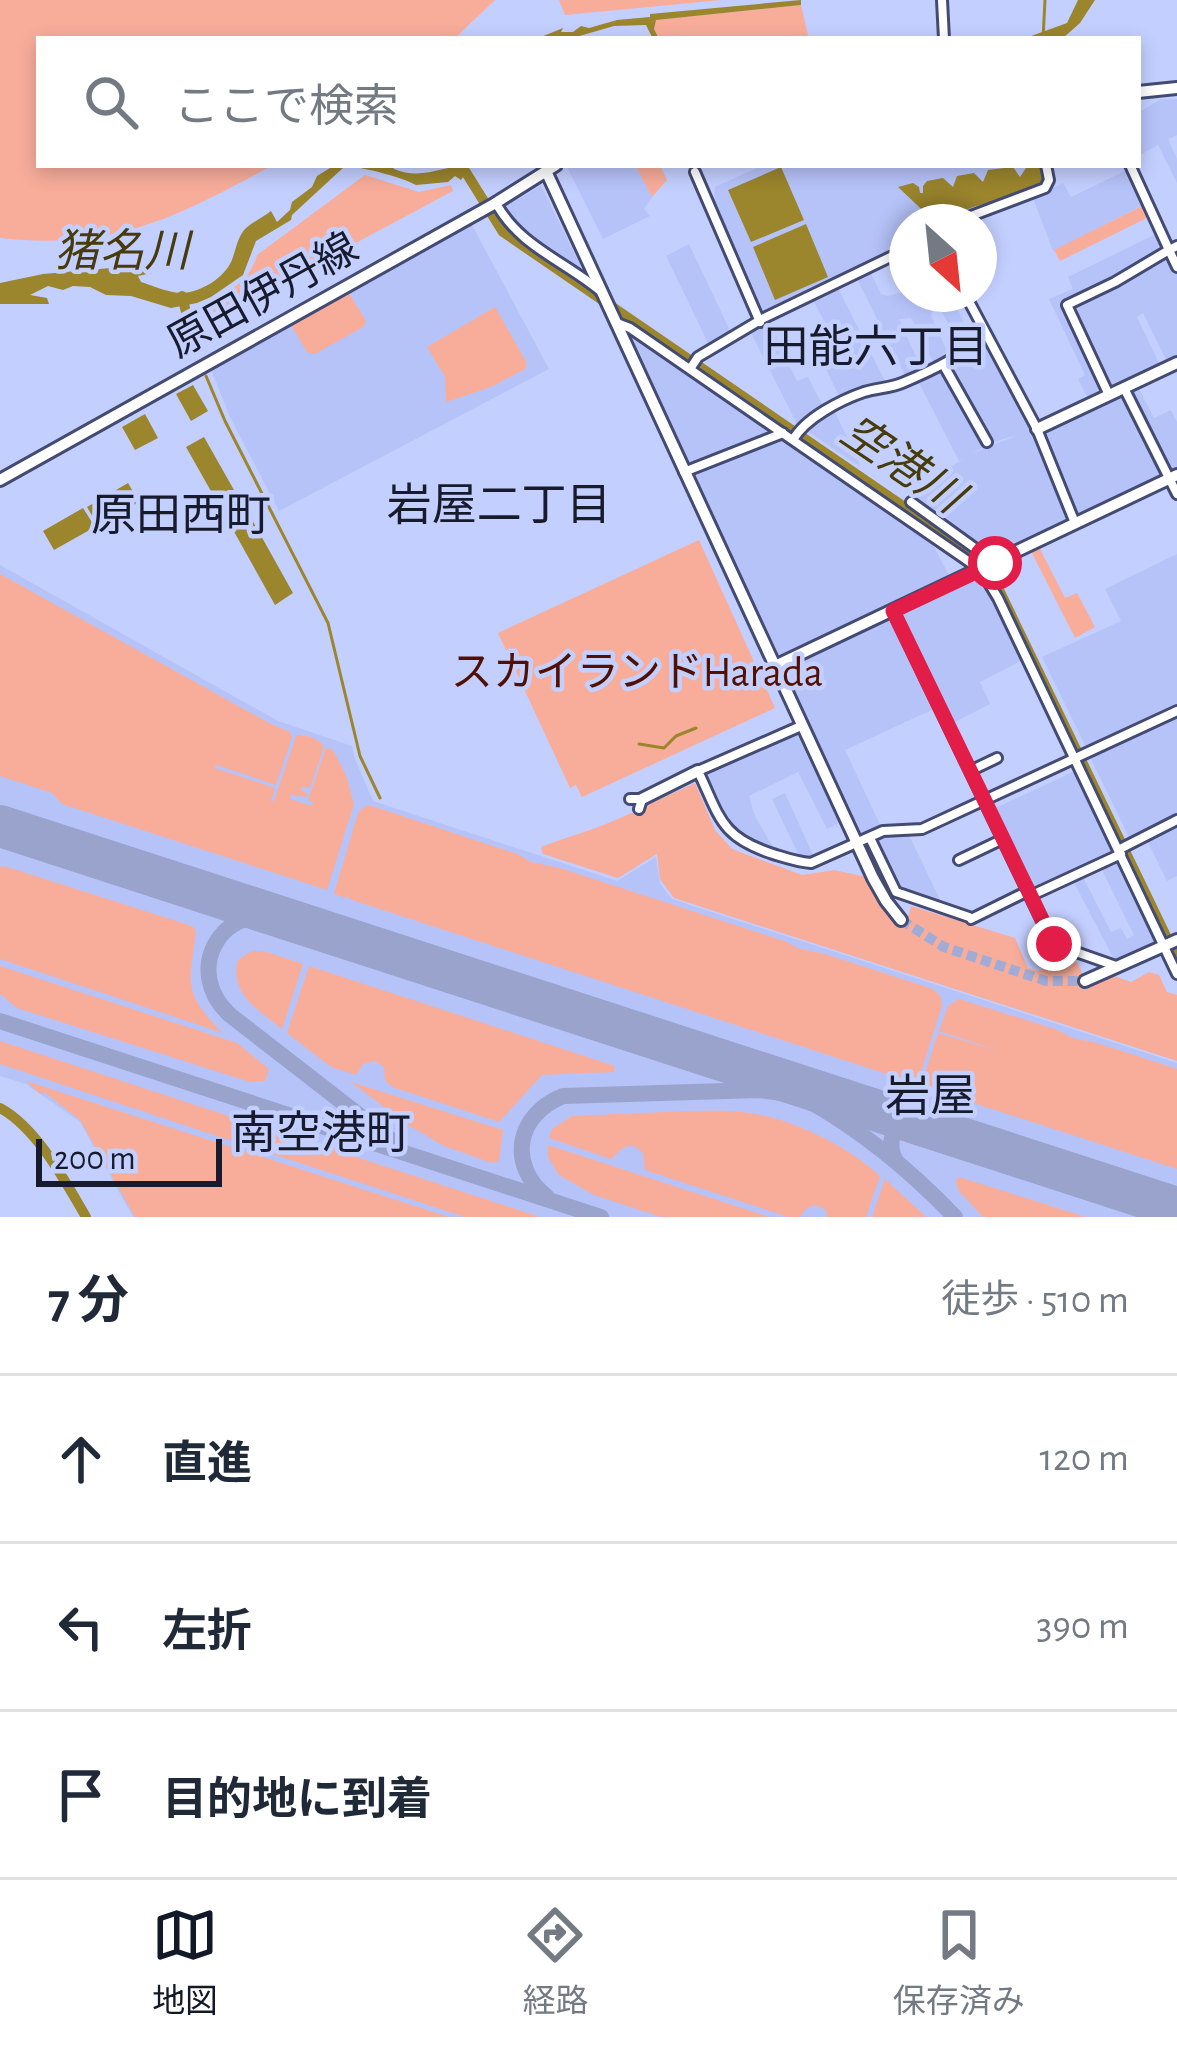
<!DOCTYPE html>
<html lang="ja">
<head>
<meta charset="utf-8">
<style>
  body { margin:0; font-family:"Alegreya Sans","Noto Sans JP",sans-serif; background:#f6f6f7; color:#1f2937 }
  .compass { position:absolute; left:889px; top:204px; width:108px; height:108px; border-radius:50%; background:#fff; box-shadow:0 6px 18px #0003; rotate:153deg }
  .scale { position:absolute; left:36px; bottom:30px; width:186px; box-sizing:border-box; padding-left:12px; border:6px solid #171b2c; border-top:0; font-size:33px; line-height:42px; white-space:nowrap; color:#171b2c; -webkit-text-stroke:9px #c3cfff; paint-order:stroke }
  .stop { position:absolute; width:36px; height:36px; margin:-27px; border:9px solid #e11d48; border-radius:50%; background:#fff }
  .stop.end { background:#e11d48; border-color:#fff; box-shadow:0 3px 12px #0008 }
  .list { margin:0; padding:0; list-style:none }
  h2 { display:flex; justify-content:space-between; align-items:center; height:156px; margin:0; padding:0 48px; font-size:51px }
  h2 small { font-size:39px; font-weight:400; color:#747a83 }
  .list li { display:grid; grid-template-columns:78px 1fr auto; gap:36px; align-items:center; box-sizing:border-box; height:168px; padding:0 48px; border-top:3px solid #e0e1e3 }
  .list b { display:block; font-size:45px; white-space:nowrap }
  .list em { font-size:39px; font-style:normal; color:#747a83 }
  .icon { flex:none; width:66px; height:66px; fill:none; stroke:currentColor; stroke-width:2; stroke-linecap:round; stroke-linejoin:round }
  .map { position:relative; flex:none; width:1177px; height:1217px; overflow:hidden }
  .search { position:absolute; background:#fff; box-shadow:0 6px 18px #0003; left:36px; right:36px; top:36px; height:132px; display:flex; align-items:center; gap:30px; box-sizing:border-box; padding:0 42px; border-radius:0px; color:#747a83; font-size:45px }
  .sheet { height:660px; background:#fff }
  nav { display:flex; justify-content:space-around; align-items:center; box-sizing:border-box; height:168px; border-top:3px solid #e0e1e3; background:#fff; font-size:33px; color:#747a83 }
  nav a { display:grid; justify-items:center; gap:6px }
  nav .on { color:#111827 }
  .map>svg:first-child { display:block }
</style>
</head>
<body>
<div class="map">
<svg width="1177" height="1217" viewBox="0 0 1177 1217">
  <rect width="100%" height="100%" fill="#c3cfff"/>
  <path fill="#b6c3f9" d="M1161 99H1177V135L1168 139 1177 159V183L1158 145 1138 156V113Z
    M571 165H635L652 197 644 209 650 216 603 239 567 167Z
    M764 165H1043L1046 179 1043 186 948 222H907V243L763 315 759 313 714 206 715 187Z
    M1129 169 1145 204 1053 251 1033 198 1063 183 1071 197Z
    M541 186 585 275 584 276 523 233 502 208Z
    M472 225 549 369 279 511 230 417 211 369Z
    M1158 233 1164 245 1163 250 1063 305 1105 394 1089 401 1078 379 1085 375 1049 299 1073 289 1068 277Z
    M689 244 732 335 710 347 666 256Z
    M1168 253 1177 271V360L1168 364 1143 313 1137 317 1161 367 1111 391 1072 309Z
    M870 271 881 294 888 296 907 291V294H951L972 341 961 349 938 304 933 309 931 316 950 357 934 364 911 318 899 319 922 370 906 377 856 277Z
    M837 286 887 385 841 400 814 345 832 336 812 298Z
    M769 321 797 381 808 377 824 408 797 424 750 331Z
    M627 330 770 427V431L694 464 689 462Z
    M985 339 1032 427 1072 522 995 557 907 497 934 482 944 471 971 454 1018 435 993 442 947 367Z
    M942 366 987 445 959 461 917 379Z
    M1137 385 1154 418 1171 410 1177 422V471L1170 475 1128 389Z
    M1122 392 1163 478 1077 520 1037 433Z
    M834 410 860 465 859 466 803 428Z
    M785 439 928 536 952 581 779 660 694 477 695 473 771 441Z
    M1177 554V707L1087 749 1042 657 1121 621 1105 589Z
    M0 565 278 721 352 746 355 759 373 801 617 881 656 857 660 884 672 899 1177 1063V1217H133L80 1122 26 1084 0 1076Z
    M979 575 983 576 1025 659 980 682 990 704 951 724 898 613Z
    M890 617 936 708 845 750 882 829 863 839 784 668Z
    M1177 714V817L1131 841 1089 755Z
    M796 732 839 823 827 829 798 772 749 796 754 814 775 851 751 844 726 823 703 775 705 770Z
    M1075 771 1114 851 1113 855 1034 892 1028 889 991 810Z
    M785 793 815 859 801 860 772 799Z
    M1177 822V876L1167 881 1146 838Z
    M888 834 909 835 943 906 897 891 874 842Z
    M1115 860 1120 862 1158 940 1115 961 1072 879 1082 875 1111 932 1121 928 1127 939 1134 935 1100 866Z"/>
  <path fill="#f8ad9b" d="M0 0H495L454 39H39V165H273C177 217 114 251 0 238Z
    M559 0H722L565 15Z
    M801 5 809 39H659L654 29 655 20Z
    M635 165H660L667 180 652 197Z
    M365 175 419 192 451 185 453 191 236 307 201 317 200 308C223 294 250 284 257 255Z
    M1146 204 1151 216 1060 261 1054 250Z
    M349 293 366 321 363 327 315 354 307 352 291 325Z
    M495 307 527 363 525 369 491 387 446 402 445 377 427 347Z
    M699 540 775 708 582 797 576 785 570 788 498 633Z
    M1039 547 1065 598 1077 593 1095 627 1075 638 1031 551Z
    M0 574 271 724 290 732 292 737 276 785 216 765 214 768 275 788 271 801H274L296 736C304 733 321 739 324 747L310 788 302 787 301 790 308 794 307 797 291 795 290 799 312 806 313 802 308 800 326 748 333 750 346 775 354 804 327 890 62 804 52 793 0 776Z
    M695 783 715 830 732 849 802 875 834 870 867 877 883 906 899 924 909 915 911 906 1015 938 1028 968 1038 971 1064 958 1078 963 1087 986 1114 976 1131 982 1149 972 1159 975 1167 992 1177 995V1061L674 898 660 879 657 854 618 878 543 854 541 847C572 835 601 828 631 813L634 814 652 803Z
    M369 805 517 854 531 862 560 868 787 942 797 948 825 954 933 989 941 997 942 1006 917 1084 349 899 348 896 346 898 334 894 357 816 361 809Z
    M4 866 192 926 196 931C190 983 181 992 223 1033L0 959V867Z
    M252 951H264L303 964 282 1029C259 1010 229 994 238 960Z
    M0 966 237 1043 269 1069 265 1081 250 1082 17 1008 0 994Z
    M309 966 615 1066 614 1072 542 1075 499 1122 392 1087 385 1080 384 1067 375 1061 363 1064 356 1075 331 1067 287 1033Z
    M959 999 1055 1029 1075 1039 1094 1042 1177 1069V1169L921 1086 938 1033 1002 1052 939 1031 948 1006Z
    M0 1041 247 1122 248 1135 243 1141 235 1142 0 1064Z
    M26 1081 449 1217H135L80 1120 44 1092 40 1094Z
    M351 1082 503 1130 499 1161 492 1163 444 1146 408 1125Z
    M690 1111C709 1111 730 1110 749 1113 792 1119 848 1146 880 1176L866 1217H827L826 1210 816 1205 807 1208 800 1217H788L645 1170 643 1153 634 1146 624 1147 611 1159 549 1138 552 1129 572 1116Z
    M261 1126 540 1217H465L260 1150 253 1139 255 1128Z
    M548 1145 769 1217H661L594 1195 559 1175 548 1157Z
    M959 1177 1086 1217H983L958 1190 956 1180Z
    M885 1179 926 1217H872Z"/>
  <path fill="#9b852d" d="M801 0V5L656 20 654 29 659 39H653L646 25 614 26 569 39H536L563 28 561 32H573L581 26 589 28 617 20 650 17V14Z
    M1078 0H1095L1080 23 1063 38 1023 39 1067 23Z
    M335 165H393L394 169C422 181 443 165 471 165L461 180 455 176 448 182 416 185C403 178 359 165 344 167L292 215 291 220 256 241 243 275 211 297 197 303 171 308 131 296 106 295 90 287 73 286 63 290 48 286 30 295 47 298 49 304H0V283L43 274 122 267 152 273 138 276 141 282C153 286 168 292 180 293 199 293 221 280 230 264 236 253 236 238 246 228 253 222 263 217 271 211L277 222 290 210 292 202 312 187 317 176Z
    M1028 165H1041L1045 179 1042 183C1018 193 997 200 973 207 960 212 947 219 935 222L898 187 913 183 919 187 920 193H923V186L927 181 943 178 953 187 957 176 974 173 983 182 988 170 1013 167 1020 177Z
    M781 167 804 220 751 242 728 190Z
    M806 224 828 277 775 300 753 247Z
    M193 385 208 411 191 421 176 394Z
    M145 414 158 438 135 450 122 427Z
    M204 437 247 513 229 523 186 447Z
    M128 483 139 502 98 526 87 507Z
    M83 508 95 527 54 550 43 531Z
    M251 518 293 593 275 605 232 528Z"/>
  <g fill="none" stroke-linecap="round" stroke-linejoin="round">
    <path stroke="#9b852d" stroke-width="3" d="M1043 39 1045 0
      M206 376 225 421 328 623 360 756 380 798
      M639 744 664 748 676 736 696 728"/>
    <path stroke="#9b852d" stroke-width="10" d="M462 166 503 232 986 563 1166 936
      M182 296 188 320
      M1173 950 1177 957
      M0 1108C37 1128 65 1181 86 1217"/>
    <path stroke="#99a3cc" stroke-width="16" d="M0 837 17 836 52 843
      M281 917C219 904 183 972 230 1015L395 1143
      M0 1021 601 1217
      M718 1059 783 1087
      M811 1102C865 1133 912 1172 955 1217
      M896 1161C887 1145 891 1131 905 1120
      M547 1197C507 1165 516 1115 563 1096L759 1090 820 1098 879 1112
      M1147 1199 1177 1211"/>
    <path stroke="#99a3cc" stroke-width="42" d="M0 826 1177 1208"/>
    <path stroke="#a1abd5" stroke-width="10" stroke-dasharray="10 5" stroke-linecap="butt" d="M901 920 944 947 1046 981H1085"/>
    <g stroke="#434b73" stroke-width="14">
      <path id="street" d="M942 0 944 39
        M1130 165 1169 250 1177 246
        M695 172 760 322
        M496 203C518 245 564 261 599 290
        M955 222 1045 188 1049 180 1046 165
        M965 294 1037 429 1075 523
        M617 323 630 328 981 570 998 598 1177 974
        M943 364 987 442
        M690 369 698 357 762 319 907 249
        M1124 388 1177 494
        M1109 395 1067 305 1115 282 1169 250 1177 267
        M793 440C805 418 841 400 864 392 877 388 890 388 902 383 933 370 961 357 985 333
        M684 472 783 433
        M911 502 994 562
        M893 611 1053 944 1116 966
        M801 726 698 771C720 817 720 837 773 854 786 858 797 862 811 863L883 831 922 829 1177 711
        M972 770 997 758
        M630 799H642L639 809
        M870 838 896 892 969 917
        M1118 850 1177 820
        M959 860 1003 839
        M1030 896 1121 854
        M971 919 1028 891"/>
    </g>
    <g stroke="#434b73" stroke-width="16">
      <path id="secondary" d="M1138 92 1177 88
        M546 171 873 878 886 901 901 920
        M1037 429 1177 363
        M0 480 494 204 556 165
        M775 666 1177 475
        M642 799 698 771
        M1085 981 1177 940"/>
    </g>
    <use href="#street" stroke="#fff" stroke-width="8"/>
    <use href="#secondary" stroke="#fff" stroke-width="10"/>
  </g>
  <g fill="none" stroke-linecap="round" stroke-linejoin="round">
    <path stroke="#e11d48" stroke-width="15" d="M995 563 893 611 1054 944"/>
  </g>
  <g text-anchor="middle" stroke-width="9" stroke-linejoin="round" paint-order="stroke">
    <g font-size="42" fill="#171b2c" stroke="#c3cfff">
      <text transform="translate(262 294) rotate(-29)" y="15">原田伊丹線</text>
    </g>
    <g font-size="42" fill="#511002" stroke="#c3cfff">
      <text x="637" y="686">スカイランドHarada</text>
    </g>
    <g font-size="45" font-style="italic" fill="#473b0a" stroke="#c3cfff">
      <text x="122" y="266">猪名川</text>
      <text transform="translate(903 463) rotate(34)" y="16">空港川</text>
    </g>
    <g font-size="45" fill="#171b2c" stroke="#c3cfff">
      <text x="876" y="362">田能六丁目</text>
      <text x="499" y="520">岩屋二丁目</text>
      <text x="181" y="530">原田西町</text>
      <text x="930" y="1111">岩屋</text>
      <text x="321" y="1148">南空港町</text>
    </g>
  </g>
</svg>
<svg class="compass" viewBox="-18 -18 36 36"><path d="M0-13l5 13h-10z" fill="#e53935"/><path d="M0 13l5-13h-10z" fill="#747a83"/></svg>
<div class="scale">200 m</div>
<div class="stop" style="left:995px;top:563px"></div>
<div class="stop end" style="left:1054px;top:944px"></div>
<div class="search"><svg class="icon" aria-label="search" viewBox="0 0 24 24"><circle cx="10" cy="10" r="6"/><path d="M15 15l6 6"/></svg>ここで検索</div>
</div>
<section class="sheet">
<h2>7 分<small>徒歩 · 510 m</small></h2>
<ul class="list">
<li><svg class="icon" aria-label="ahead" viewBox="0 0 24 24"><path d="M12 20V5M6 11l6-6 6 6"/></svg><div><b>直進</b></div><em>120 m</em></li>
<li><svg class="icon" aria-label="left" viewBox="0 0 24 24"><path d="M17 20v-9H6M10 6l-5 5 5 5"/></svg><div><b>左折</b></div><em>390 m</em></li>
<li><svg class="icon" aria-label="arrive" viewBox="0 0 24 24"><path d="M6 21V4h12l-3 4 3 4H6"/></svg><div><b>目的地に到着</b></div></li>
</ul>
</section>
<nav>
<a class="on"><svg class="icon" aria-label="map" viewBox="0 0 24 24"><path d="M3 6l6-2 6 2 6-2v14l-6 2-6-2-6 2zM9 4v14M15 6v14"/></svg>地図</a>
<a><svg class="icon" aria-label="directions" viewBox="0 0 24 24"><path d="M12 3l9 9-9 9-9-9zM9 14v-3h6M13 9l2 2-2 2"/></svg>経路</a>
<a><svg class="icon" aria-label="saved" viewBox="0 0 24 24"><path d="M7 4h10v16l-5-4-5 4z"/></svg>保存済み</a>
</nav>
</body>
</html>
